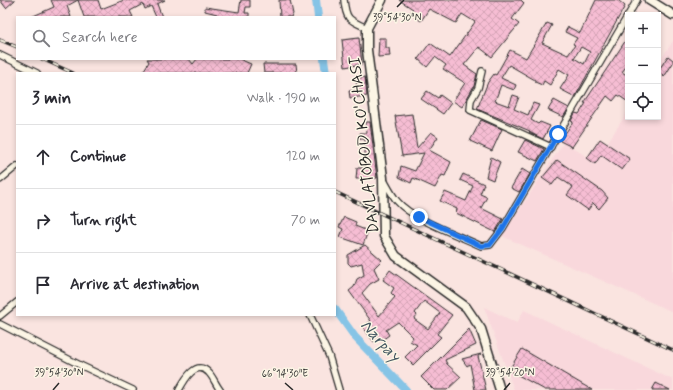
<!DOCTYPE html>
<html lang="en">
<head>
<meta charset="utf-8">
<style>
  body { margin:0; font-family:Mynerve,sans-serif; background:#f2f2f3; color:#2b2b33 }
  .controls { position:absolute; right:12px; top:12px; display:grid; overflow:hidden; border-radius:0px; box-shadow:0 2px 6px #0003 }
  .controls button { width:36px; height:36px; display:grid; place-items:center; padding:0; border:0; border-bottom:1px solid #e1e1e2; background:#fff; color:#2b2b33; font:20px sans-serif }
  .stop { position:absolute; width:12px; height:12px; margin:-9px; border:3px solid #1a73e8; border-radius:50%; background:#fff }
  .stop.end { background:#1a73e8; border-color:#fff; box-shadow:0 1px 4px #0008 }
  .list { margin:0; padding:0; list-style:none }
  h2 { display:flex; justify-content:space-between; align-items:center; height:52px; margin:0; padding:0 16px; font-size:17px }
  h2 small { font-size:13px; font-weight:400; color:#7c7c81 }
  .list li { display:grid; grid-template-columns:26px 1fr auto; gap:12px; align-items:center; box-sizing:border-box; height:64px; padding:0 16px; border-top:1px solid #e1e1e2 }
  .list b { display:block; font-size:15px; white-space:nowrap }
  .list em { font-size:13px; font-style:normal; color:#7c7c81 }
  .icon { flex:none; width:22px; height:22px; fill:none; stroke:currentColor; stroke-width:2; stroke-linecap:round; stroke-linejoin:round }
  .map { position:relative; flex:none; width:673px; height:390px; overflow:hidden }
  .search { position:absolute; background:#fff; box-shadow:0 2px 6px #0003; left:16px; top:16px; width:320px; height:44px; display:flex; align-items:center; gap:10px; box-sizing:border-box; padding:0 14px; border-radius:0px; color:#7c7c81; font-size:15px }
  .panel { position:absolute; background:#fff; box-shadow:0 2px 6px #0003; left:16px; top:72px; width:320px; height:244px; border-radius:0px }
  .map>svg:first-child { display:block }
</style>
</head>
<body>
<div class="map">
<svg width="673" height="390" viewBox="0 0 673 390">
  <defs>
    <pattern id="building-cross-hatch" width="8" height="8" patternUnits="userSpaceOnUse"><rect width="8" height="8" fill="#f6bdd3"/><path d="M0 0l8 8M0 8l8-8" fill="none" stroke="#d3a3b5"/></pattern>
  </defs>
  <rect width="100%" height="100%" fill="#fae4e0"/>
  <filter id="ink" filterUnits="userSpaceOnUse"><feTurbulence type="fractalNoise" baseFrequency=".025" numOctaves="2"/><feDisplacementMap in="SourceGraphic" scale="8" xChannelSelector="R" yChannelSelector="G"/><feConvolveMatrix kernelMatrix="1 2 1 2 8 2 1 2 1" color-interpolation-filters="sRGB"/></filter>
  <g filter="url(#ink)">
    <path fill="#f9d8dc" d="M673 41V312L502 236 564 142 595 162 628 111V117H658V64Z
      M484 307 517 323 524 310 673 380V390H514Z"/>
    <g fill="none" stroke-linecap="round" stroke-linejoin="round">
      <path stroke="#86c4e6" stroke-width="8" d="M316 0 318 17
        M324 59 326 73
        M335 309 355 337 406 390"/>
    </g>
    <path fill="url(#building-cross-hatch)" stroke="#2b2b2b" fill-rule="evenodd" d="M0 0H15L6 8Z
      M51 0H98L101 9 124 0H165L157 4 162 17H156L151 6 145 9 143 4 130 11 133 17H84L78 0 67 6 71 17H31L54 7Z
      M241 0H250V7H246L245 13H249V17H217V14L205 11V7L239 12Z
      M279 0H290L293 14 291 17H280Z
      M399 0H521L524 3 512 19 519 24 492 57 479 47 464 65 477 74 474 86 462 107 453 101 465 83 443 69 446 65 435 57 427 67 418 59 430 43 450 57 475 22 462 14 456 23 429 9 421 21 410 13 413 9Z
      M596 0H618L625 6 575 97 560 89 569 75 559 69 550 85 544 81 542 85 535 82V80L509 65 501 78 516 85 514 90 501 85 495 101 509 106 513 95 519 97 514 109 528 115 533 103 539 105 531 120 538 124 540 122 550 126 543 139 529 132 530 131 477 109 488 82 494 74 496 75 510 50 526 58 547 23 552 25 542 43 568 55 575 45 573 44 577 38 565 32 568 27 580 33ZM581 47 590 52 584 64 574 58Z
      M628 37V64L622 72 628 76V102L618 95 613 101 607 96 572 147 560 141 573 122 571 121 575 113 579 114 586 103H584Z
      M359 38 362 64 345 67 342 40Z
      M379 38H386V48H389L390 56 378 57Z
      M668 56 673 60V63L664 77 658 71Z
      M147 59H189L193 64 197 59H239L251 64 247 73H142L149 62Z
      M263 64H296L297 73H264Z
      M365 77 367 96 350 98 349 91 357 90 356 78Z
      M427 91 438 98 440 95 451 103 443 114 421 99Z
      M554 100 569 108 563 117 548 110Z
      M412 114 417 148 431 132 438 137 429 150 451 162 445 176 442 175 435 188 413 178 411 183 399 177 401 166 415 171 424 153 402 156 395 116Z
      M481 120 502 129 492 151 470 141Z
      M366 122H370L377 178 356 179 357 168H365V139H360V133H367Z
      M600 139 630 159 622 170 601 155 595 164 587 158Z
      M525 140 544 149 537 161 518 152Z
      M491 157 500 162 493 180 486 177Z
      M557 160 602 191 608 198 599 209 593 203 588 210 567 195 573 187 558 177 552 185 542 178Z
      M522 169 530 174 519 192 511 188Z
      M463 174 484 184 480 194 487 197 481 208 503 219 495 232 456 213 457 209 440 201 445 192 466 201 473 186 460 180Z
      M344 217 356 222 355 226 368 231 363 245 340 237 343 229 339 227Z
      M365 245 382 260 374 268 379 279 370 284 362 293 379 316 395 297 391 293 394 288 383 280 390 270 452 315 437 334 441 337 413 365 405 357 417 345 410 341 413 337 398 322 386 330 389 335 382 340 380 337 374 342 363 327 371 321 349 291 354 287 357 279 364 275 362 263 351 266 348 263V255ZM424 301 440 313 428 329 414 319 417 315 415 313Z
      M469 329 476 345 445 360 447 364 461 377 447 390H434L421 377Z
      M522 349 592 390H545L509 370Z
      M481 354 478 356 486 390H475L470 364 467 366 462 359Z
      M656 383 670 390H652Z"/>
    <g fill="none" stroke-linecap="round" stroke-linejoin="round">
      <g stroke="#2b2b2b" stroke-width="8">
        <path id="street" d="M344 0C346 20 349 20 367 28
          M0 55 37 73
          M482 71 478 88 471 100 470 110 551 147
          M0 180 17 166
          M384 180C388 187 392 195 397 201 413 220 458 235 481 246L490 245 503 228 637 0
          M310 315 329 356 339 390
          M0 316 17 302
          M0 324 82 366 133 390
          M179 390C185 379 196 359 209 373 213 377 216 385 220 390"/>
      </g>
      <g stroke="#2b2b2b" stroke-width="11">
        <path id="secondary" d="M382 0 367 28V50L383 178 384 236 396 256 466 307 481 329 500 390
          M649 0 673 15"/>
      </g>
      <use href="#street" stroke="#fcf5e5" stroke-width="5.5"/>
      <use href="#secondary" stroke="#fcf5e5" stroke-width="8"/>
      <g stroke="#2b2b2b" stroke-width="3.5">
        <path id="rail" d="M0 40 17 47
          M42 59 73 73
          M335 192 673 350"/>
      </g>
      <use href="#rail" stroke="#fcf5e5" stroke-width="2" stroke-dasharray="6" stroke-linecap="butt"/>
    </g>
  </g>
  <g fill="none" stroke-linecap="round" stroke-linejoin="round" filter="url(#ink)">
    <path stroke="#1a73e8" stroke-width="5" d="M419 217 481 246 490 245 503 228 558 134"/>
  </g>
  <path fill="none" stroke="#2b2b2b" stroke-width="1.5" d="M397 7 404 0M285 383 293 390M53 390 59 383M504 390 510 383"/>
  <g text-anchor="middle" stroke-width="3" stroke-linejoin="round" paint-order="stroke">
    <g font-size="16" fill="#2b2b2b" stroke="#fcf5e5">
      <text transform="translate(363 145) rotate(-96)" y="6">DAVLATOBOD KO'CHASI</text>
    </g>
    <g font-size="17" font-style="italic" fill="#465963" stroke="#fcf5e5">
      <text transform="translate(381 340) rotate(48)" y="6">Narpay</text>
    </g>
  </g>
  <g font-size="10" text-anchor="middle" fill="#2b2b2b" stroke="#fcf5e5" stroke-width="3" stroke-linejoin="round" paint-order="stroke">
    <text x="397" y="21">39°54'30"N</text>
    <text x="59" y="376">39°54'30"N</text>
    <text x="510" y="376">39°54'20"N</text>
    <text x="285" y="377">66°14'30"E</text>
  </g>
</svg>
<div class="controls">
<button>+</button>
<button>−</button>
<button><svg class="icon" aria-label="locate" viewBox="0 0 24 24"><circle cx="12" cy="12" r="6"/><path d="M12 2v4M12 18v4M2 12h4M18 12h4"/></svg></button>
</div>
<div class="stop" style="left:558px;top:134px"></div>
<div class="stop end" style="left:419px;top:217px"></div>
<div class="search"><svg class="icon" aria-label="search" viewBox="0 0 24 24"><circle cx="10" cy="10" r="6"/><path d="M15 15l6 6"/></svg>Search here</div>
<section class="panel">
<h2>3 min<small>Walk · 190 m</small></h2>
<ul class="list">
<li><svg class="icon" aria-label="ahead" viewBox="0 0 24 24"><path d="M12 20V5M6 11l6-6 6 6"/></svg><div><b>Continue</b></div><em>120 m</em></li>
<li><svg class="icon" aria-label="right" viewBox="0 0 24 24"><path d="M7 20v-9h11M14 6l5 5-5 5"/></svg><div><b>Turn right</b></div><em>70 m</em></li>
<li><svg class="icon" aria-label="arrive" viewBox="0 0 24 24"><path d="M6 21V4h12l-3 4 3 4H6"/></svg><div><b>Arrive at destination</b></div></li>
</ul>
</section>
</div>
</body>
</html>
